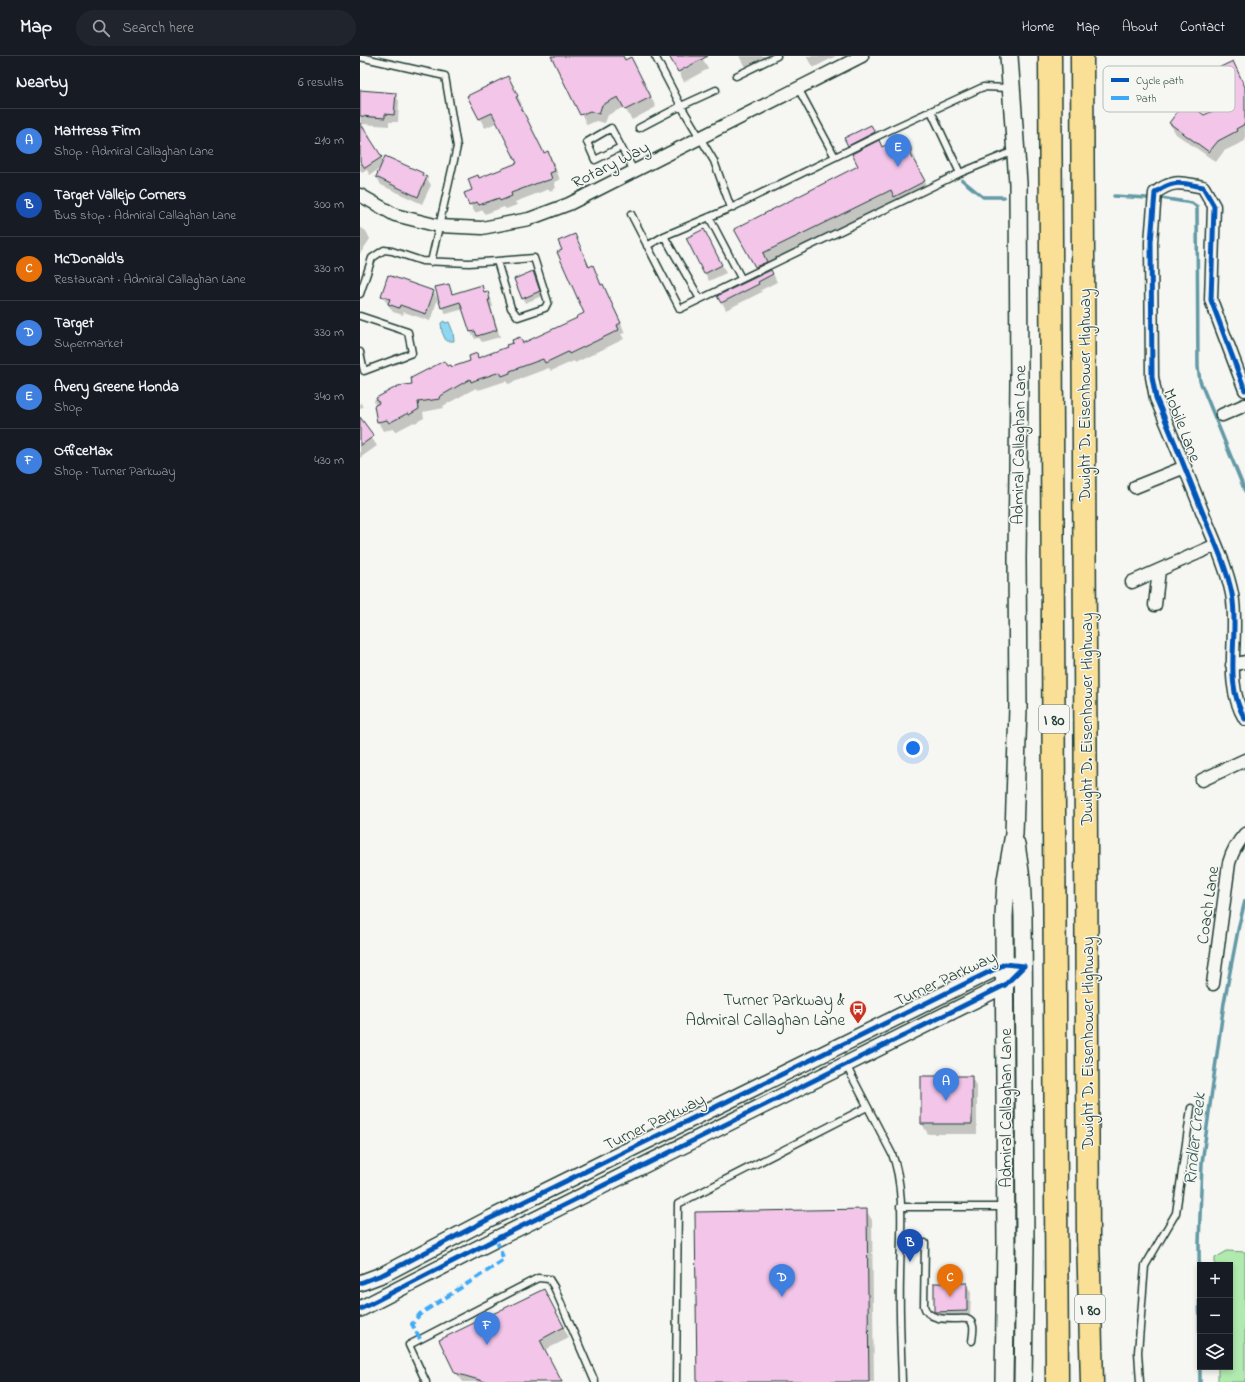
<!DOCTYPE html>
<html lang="en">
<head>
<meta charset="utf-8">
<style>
  body { margin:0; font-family:"Indie Flower",sans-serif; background:#20242c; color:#f1f3f6 }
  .controls { position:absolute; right:12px; bottom:12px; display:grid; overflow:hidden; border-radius:0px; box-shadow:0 2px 6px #0003 }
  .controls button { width:36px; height:36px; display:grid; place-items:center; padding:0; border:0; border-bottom:1px solid #363941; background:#171b24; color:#f1f3f6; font:20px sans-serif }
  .you { position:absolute; left:553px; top:692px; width:14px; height:14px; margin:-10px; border:3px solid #fff; border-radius:50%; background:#1a73e8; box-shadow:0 0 0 6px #1a73e833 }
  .badge { display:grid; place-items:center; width:26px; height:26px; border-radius:50%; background:#c8321e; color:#fff; font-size:13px; font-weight:700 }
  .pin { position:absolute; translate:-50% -33px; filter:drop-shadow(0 1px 2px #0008) }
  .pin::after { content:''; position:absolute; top:21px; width:14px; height:12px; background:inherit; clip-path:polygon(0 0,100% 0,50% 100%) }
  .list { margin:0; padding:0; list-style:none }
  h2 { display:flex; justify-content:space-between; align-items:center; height:52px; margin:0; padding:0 16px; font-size:17px }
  h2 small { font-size:13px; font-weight:400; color:#9ea1a6 }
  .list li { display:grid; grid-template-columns:26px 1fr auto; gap:12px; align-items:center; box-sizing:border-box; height:64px; padding:0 16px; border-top:1px solid #363941 }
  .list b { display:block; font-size:15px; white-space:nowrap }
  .list p { margin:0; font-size:13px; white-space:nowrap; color:#9ea1a6 }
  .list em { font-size:13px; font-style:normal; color:#9ea1a6 }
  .icon { flex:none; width:22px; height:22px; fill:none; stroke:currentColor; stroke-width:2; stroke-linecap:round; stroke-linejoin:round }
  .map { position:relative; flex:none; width:885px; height:1326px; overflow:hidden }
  header { display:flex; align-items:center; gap:24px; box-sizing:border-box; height:56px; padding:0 20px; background:#171b24; border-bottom:1px solid #363941 }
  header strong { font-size:19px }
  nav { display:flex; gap:22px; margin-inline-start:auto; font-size:14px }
  .search { width:280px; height:36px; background:#20242c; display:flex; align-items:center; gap:10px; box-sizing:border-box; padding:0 14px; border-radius:22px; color:#9ea1a6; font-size:15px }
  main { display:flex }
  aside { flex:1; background:#171b24 }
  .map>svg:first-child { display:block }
</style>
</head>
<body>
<header>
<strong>Map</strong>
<div class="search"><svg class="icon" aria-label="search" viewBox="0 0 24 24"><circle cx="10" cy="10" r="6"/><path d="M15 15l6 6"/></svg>Search here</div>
<nav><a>Home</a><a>Map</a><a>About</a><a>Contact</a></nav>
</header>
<main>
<aside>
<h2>Nearby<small>6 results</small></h2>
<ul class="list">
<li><span class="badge" style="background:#3f7fe0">A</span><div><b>Mattress Firm</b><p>Shop · Admiral Callaghan Lane</p></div><em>210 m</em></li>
<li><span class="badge" style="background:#1a4fb4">B</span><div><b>Target Vallejo Corners</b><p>Bus stop · Admiral Callaghan Lane</p></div><em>300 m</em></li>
<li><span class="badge" style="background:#e8710a">C</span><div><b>McDonald's</b><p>Restaurant · Admiral Callaghan Lane</p></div><em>330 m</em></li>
<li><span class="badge" style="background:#3f7fe0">D</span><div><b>Target</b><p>Supermarket</p></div><em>330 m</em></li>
<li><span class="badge" style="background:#3f7fe0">E</span><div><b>Avery Greene Honda</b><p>Shop</p></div><em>340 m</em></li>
<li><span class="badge" style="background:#3f7fe0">F</span><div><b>OfficeMax</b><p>Shop · Turner Parkway</p></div><em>430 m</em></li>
</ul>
</aside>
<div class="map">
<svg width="885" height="1326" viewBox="0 0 885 1326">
  <rect width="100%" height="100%" fill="#f6f6f2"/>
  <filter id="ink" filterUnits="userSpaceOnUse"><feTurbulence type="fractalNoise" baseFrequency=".025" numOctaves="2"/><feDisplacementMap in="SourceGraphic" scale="8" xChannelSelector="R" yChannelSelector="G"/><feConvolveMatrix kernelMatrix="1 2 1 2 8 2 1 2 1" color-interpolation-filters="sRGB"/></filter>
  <g filter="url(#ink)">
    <path fill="#b1eaaf" stroke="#689472" d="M867 1195 885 1196V1326H858V1311H870V1209H855V1202Z"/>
    <path fill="#8fd6f1" stroke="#6299a5" d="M84 265 85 267 89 266 93 276 94 285H86L82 276 81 267Z"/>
    <path fill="#0003" d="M192 0H262L265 5 276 12 296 51 272 64 264 51 248 59 245 67 236 65 227 69Z
      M311 0H341L348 13 324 26Z
      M379 0H416L387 15Z
      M446 0H476L453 12Z
      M872 6 885 31V85L864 95 856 106 816 78 810 68 844 60 868 49Z
      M153 30 162 49 160 50 184 98 187 96 193 105 200 124 194 126 196 132 190 135 189 133 155 146 157 149 146 153 144 151 125 158 123 154 115 157 110 148 113 135 119 123 158 107 138 66 125 72 120 63Z
      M0 35 35 38 39 45 38 66H29V70L2 68 11 82 9 83 24 106 63 118 66 121 71 129 62 148 21 129 17 121 21 112 10 119 7 114 2 117 0 114Z
      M511 70 515 79 490 91 486 83Z
      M544 90 550 93 556 103V109L569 135 541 150 537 143 408 207 417 226 401 234 402 236 366 254 362 246 401 220 376 173 500 110 522 92Z
      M0 171 6 175 10 183 0 198Z
      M214 179 230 212 232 211 237 220 257 258 265 277 261 278 264 283 215 307 214 305 191 315 189 312 154 325 155 326 148 328 146 325 122 333 117 334 116 332 83 350 84 352 63 356 64 362 55 367 54 366 35 376 33 373 23 375 18 366 14 344 38 331 54 328 87 311 91 312 112 305 116 299 119 303 163 288 218 263 226 258 203 194Z
      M327 182H348L366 217 349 225Z
      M29 220 73 235 78 243 70 265 44 256 43 259 33 256 22 240Z
      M175 221 182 240 165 247 163 242Z
      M88 229 93 239 121 230 125 237 127 236 131 243 133 251H131L140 281 122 286 119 282 115 283 111 276 104 253 86 258 82 251Z
      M0 346 3 351 0 352Z
      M0 363 17 390 0 402Z
      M562 1021H611L617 1031V1078H568L562 1068Z
      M506 1154 512 1164 514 1326H338Z
      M606 1228 611 1236 610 1263H580L575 1255Z
      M190 1244 209 1282 185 1294 201 1326H102L96 1316Z"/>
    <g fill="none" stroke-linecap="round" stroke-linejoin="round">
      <path stroke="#6299a5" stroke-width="3.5" d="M602 124 623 141H644
        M754 140 787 142
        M801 142 832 147 837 151 838 311 840 325 885 435
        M840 1326 839 1187 842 1107 864 947 879 869 885 845"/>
    </g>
    <path fill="#f2c5e9" stroke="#1f3d34" d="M191 0H263L265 4 271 1 291 41 265 54 258 41 242 49 239 58 230 55 220 59Z
      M309 0H348L318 16Z
      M873 5 885 31V68L876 73 877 75 858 85 849 96 809 67 824 47 830 51 831 49 844 59 866 49 850 16Z
      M148 20 158 40 156 41 184 97 188 95 195 115 190 117 192 123 183 126V125L151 137 152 140 140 145 139 142 119 149 117 146 109 149 104 137 112 134 108 123 118 119 119 122 157 107 132 57 119 63 107 40Z
      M0 34 36 37 34 59 25 58V62L0 60Z
      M0 67 22 101 5 112 0 105Z
      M511 69 515 76 488 90 484 82Z
      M540 82 544 89 550 90 551 92V99L565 125 534 141 531 134 403 197 407 206 395 211 374 173 498 110 492 98 519 84 522 91Z
      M25 100 63 117V119L67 121 58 141 16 121Z
      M344 173 362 209 344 218 326 182Z
      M215 178 229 211 233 209 241 229 243 228 252 248 261 267 257 269 259 274 209 298 208 296 185 307 183 303 150 315V317L142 320 140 316 116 324 111 326 110 323 79 341 80 343 58 346 59 353 49 359 48 357 29 367 27 364 17 366 14 350 19 347 16 342 38 330 52 328 51 322 84 305 87 310 91 309 92 311 110 305 109 300 117 297 118 302 147 291 146 289 153 287 152 284 160 281 163 287 217 262 216 261 224 257 197 196 202 194 198 185Z
      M411 214 413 218 398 226 399 228 361 247 357 240Z
      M173 215 180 235 162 243 154 223Z
      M28 219 74 235 66 258 40 249 39 252 28 248 30 243 21 240Z
      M89 228 92 238 122 229 124 236 128 235 130 244H128L137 274 117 280 115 275 110 276 100 246 81 252 75 231Z
      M0 361 14 380 0 390Z
      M561 1020H612V1068H561Z
      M507 1153 509 1326H337L335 1156Z
      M574 1227H607V1255L574 1256Z
      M184 1233 204 1271 180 1284 202 1326H126L95 1317 79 1284Z"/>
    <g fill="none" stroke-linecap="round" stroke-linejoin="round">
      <g stroke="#1f3d34" stroke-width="9">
        <path id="service" d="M295 0 321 50 354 105 371 152
          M0 1 85 20 97 91 71 206
          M376 20 417 0
          M438 32 475 101
          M571 55 600 117 654 95
          M279 72 321 50 356 34
          M261 91 235 104 227 86 251 72 274 115
          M271 158 320 253 600 117
          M349 161 381 222
          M304 180 371 152 534 72 623 31 649 32
          M287 190 304 180 340 243
          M174 202 188 246 185 252 158 261 151 252 137 205Z
          M0 238 12 202 24 194 32 195 62 205 109 207 137 205
          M0 260 48 276 52 297 4 315 0 296
          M486 1009 532 1098C546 1132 540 1185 540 1222 539 1257 541 1291 542 1326
          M540 1151H645
          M565 1187 564 1250C568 1267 594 1262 607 1263 616 1266 613 1277 612 1285
          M66 1326 49 1289 178 1222 189 1223 194 1231 235 1326
          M316 1326 318 1148 507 1051
          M780 1326 778 1296 785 1210 816 1157 831 1052"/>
      </g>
      <g stroke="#1f3d34" stroke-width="15">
        <path id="minor" d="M0 139 35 159 79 170 122 172 169 163 209 148 502 0
          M885 334 851 244 854 150 843 131C822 127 813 123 795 137L791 186 792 321 796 342C812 379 827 417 842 455 853 482 866 509 872 538 880 580 862 624 885 663
          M862 359 885 349
          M775 431 825 411
          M772 526 856 489
          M795 549 799 514
          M872 609 885 606
          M842 724 885 704
          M853 928 869 807C872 796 877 787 885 778"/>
      </g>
      <g stroke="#1f3d34" stroke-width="18">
        <path id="tertiary" d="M0 1227 24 1218 127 1164 645 908 655 909
          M0 1253 136 1183 645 929 664 910"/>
      </g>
      <g stroke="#1f3d34" stroke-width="20">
        <path id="secondary" d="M656 788 661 822 663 860 665 1191 663 1326
          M644 1326 646 1191 644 861 646 824 654 778 658 652 657 503 659 326 658 127 649 0"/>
      </g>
      <g stroke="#1f3d34" stroke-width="25">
        <path id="motorway" d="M690 0 697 1326
          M722 0 728 1181 732 1326"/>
      </g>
      <use href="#service" stroke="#f6f6f2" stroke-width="6"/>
      <use href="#minor" stroke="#f6f6f2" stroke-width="12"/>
      <use href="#tertiary" stroke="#f6f6f2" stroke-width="15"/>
      <use href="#secondary" stroke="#f6f6f2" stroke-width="17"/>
      <use href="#motorway" stroke="#fadf96" stroke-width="22"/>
      <path stroke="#3fa9f5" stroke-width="4" stroke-dasharray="8 4" stroke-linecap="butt" d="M60 1283 52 1268 60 1258 144 1204 136 1183"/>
      <g stroke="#f6f6f2" stroke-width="8">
        <path id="cycleway" d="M885 334 851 244 854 150 843 131C822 127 813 123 795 137L791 186 792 321 796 342C812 379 827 417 842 455 853 482 866 509 872 538 880 580 862 624 885 663
          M0 1227 24 1218 127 1164 645 908 664 910
          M0 1253 136 1183 645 929 664 910"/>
      </g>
      <use href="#cycleway" stroke="#0057b8" stroke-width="5"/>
    </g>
  </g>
  <defs>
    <g id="bus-pin" transform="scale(0.9)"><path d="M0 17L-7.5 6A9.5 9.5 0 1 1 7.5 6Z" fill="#c8321e" stroke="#f6f6f2"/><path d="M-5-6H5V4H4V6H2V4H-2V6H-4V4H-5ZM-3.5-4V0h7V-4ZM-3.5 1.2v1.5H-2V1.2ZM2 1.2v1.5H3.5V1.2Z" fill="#fff"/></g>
  </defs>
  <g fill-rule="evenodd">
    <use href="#bus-pin" x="498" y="953"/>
  </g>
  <g text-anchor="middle" stroke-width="3" stroke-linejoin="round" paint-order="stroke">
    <g fill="#f6f6f2" stroke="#60746d" stroke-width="1">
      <rect x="679" y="649" width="30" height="28" rx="3"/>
      <rect x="715" y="1239" width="30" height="28" rx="3"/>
    </g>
    <g font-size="16" font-weight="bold" fill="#1f3d34">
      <text x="694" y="669">I 80</text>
      <text x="730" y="1259">I 80</text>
    </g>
    <g font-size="17" fill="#1f3d34" stroke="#f6f6f2">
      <text transform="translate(250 108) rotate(-27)" y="6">Rotary Way</text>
      <text transform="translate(724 339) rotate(-90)" y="6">Dwight D. Eisenhower Highway</text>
      <text transform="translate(823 369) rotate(69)" y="6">Mobile Lane</text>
      <text transform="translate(658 389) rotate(-89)" y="6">Admiral Callaghan Lane</text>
      <text transform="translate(726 663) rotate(-90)" y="6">Dwight D. Eisenhower Highway</text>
      <text transform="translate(847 849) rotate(-82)" y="6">Coach Lane</text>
      <text transform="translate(585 922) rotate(-25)" y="6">Turner Parkway</text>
      <text transform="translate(727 987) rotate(-90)" y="6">Dwight D. Eisenhower Highway</text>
      <text transform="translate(645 1052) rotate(-90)" y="6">Admiral Callaghan Lane</text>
      <text transform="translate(294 1065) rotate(-26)" y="6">Turner Parkway</text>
    </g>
    <g font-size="17" fill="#1f3d34" stroke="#f6f6f2" text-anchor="end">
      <text x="485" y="949">Turner Parkway &amp;<tspan x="485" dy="20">Admiral Callaghan Lane</tspan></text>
    </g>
    <g font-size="18" font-style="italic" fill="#355c5a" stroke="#f6f6f2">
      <text transform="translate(834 1083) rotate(-84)" y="6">Rindler Creek</text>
    </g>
  </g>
  <rect x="743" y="10" width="132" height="46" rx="6" fill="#f6f6f2" stroke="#b6beb9" stroke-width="1"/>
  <rect x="751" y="22" width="18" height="4" fill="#0057b8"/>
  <rect x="751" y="40" width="18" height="4" fill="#3fa9f5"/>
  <g font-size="11" fill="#1f3d34">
    <text x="776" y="28">Cycle path</text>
    <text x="776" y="46">Path</text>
  </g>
</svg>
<div class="controls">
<button>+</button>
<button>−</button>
<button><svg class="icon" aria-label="layers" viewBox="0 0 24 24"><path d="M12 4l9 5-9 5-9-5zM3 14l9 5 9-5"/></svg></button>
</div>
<div class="you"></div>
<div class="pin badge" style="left:586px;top:1045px;background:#3f7fe0">A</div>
<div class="pin badge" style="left:550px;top:1206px;background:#1a4fb4">B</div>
<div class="pin badge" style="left:590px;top:1241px;background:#e8710a">C</div>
<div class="pin badge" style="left:422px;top:1241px;background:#3f7fe0">D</div>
<div class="pin badge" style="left:538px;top:111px;background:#3f7fe0">E</div>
<div class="pin badge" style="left:127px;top:1289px;background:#3f7fe0">F</div>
</div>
</main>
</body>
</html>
